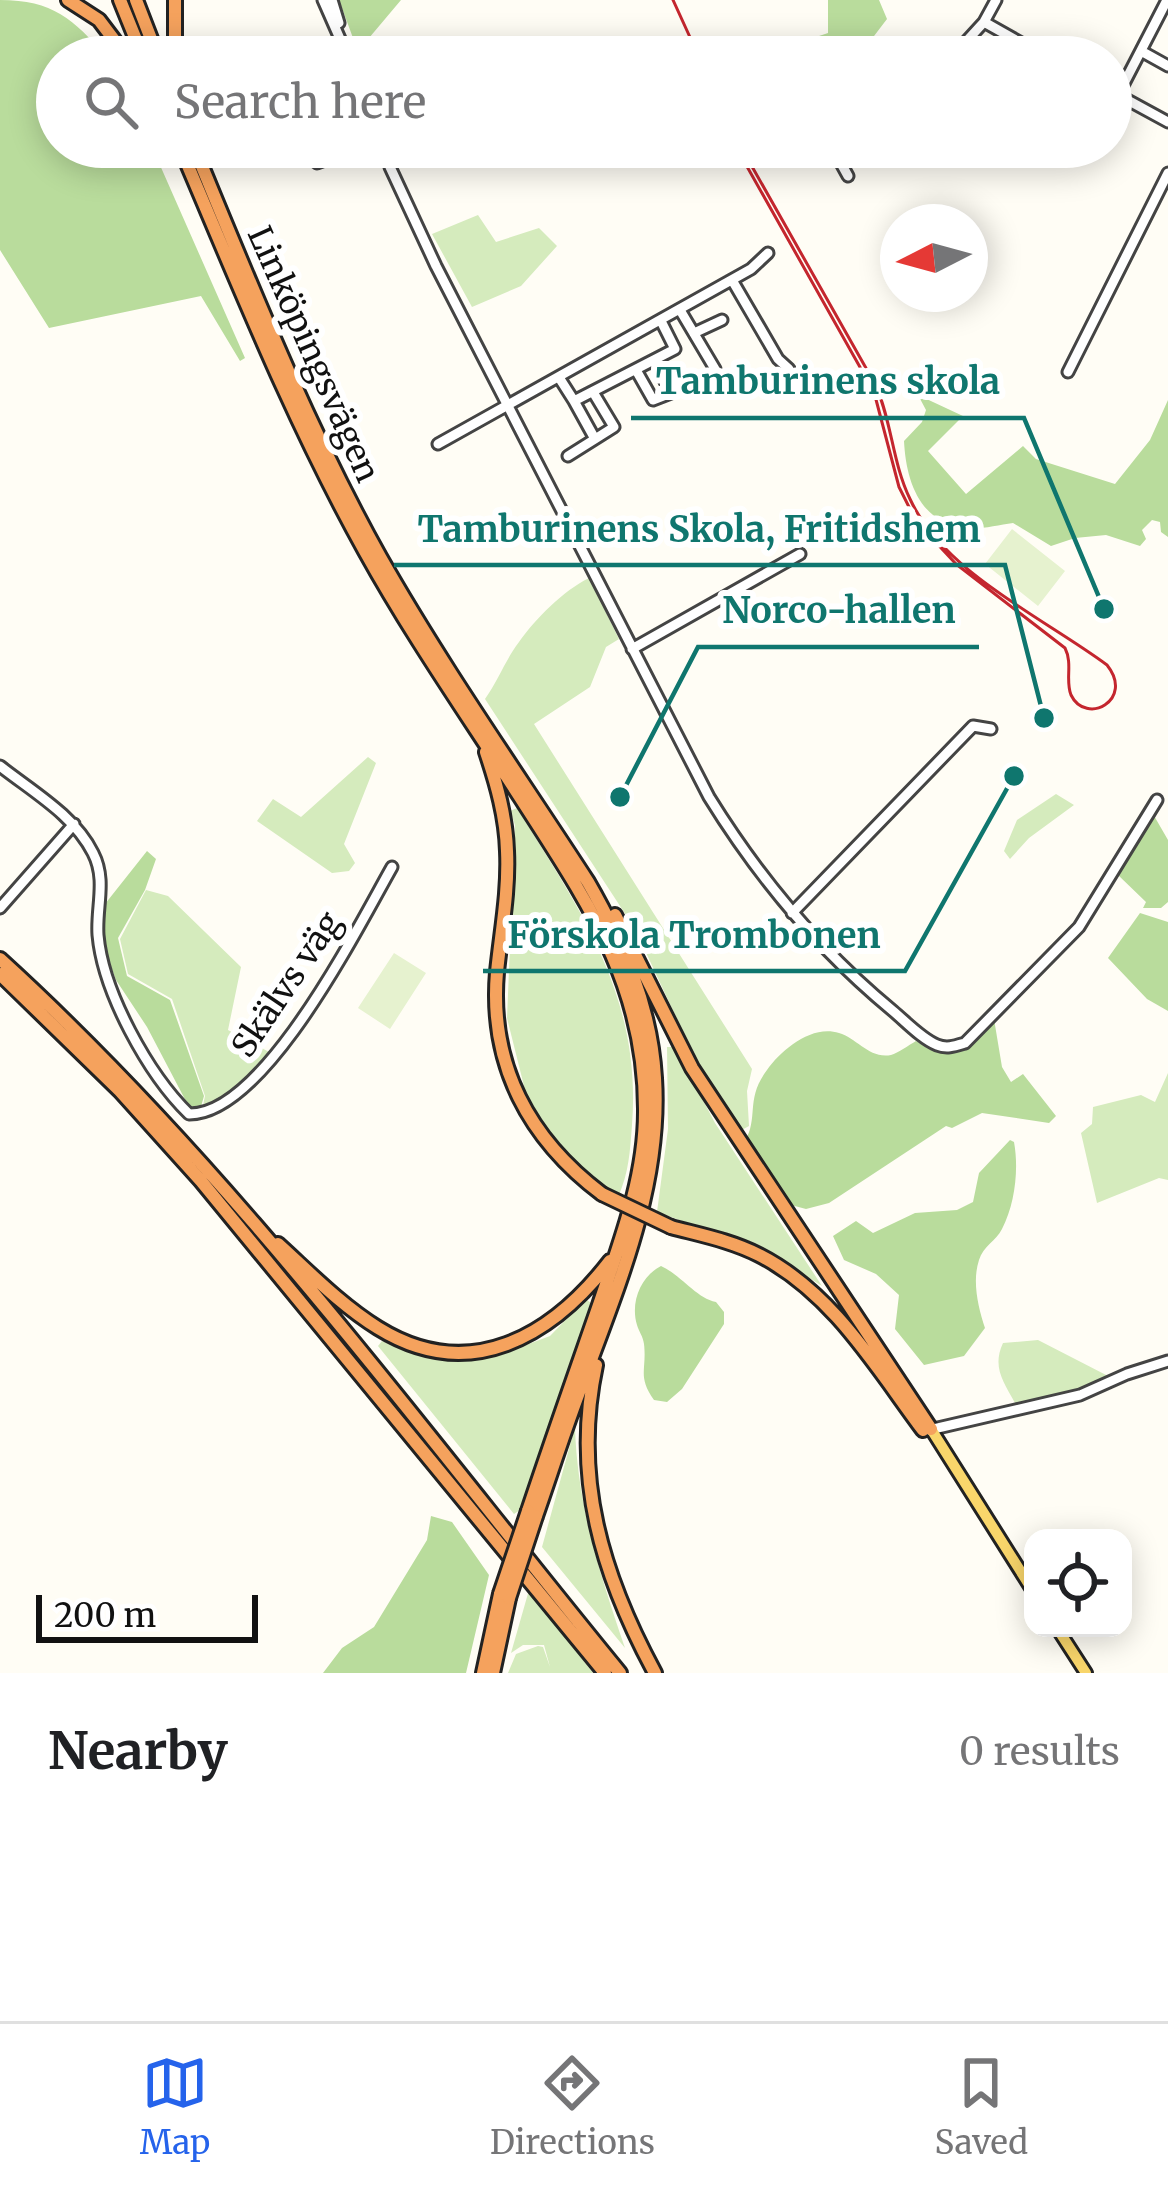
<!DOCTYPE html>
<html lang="en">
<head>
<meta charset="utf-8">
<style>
  body { margin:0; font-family:Merriweather,serif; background:#f2f2f2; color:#202124 }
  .controls { position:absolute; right:36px; bottom:36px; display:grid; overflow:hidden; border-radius:24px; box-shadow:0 6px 30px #0003 }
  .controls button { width:108px; height:108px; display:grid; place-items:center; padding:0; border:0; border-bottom:3px solid #e0e0e0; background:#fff; color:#202124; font:60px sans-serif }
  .compass { position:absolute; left:880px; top:204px; width:108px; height:108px; border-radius:50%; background:#fff; box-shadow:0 6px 30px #0003; rotate:264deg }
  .scale { position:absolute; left:36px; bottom:30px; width:222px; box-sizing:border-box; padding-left:12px; border:6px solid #111; border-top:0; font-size:33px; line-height:42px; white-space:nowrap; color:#111; -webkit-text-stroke:9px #fff; paint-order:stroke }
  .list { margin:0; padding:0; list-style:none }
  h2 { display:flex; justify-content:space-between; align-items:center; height:156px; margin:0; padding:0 48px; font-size:51px }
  h2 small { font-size:39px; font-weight:400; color:#757577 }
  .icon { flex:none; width:66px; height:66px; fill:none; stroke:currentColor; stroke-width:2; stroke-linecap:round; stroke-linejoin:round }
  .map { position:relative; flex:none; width:1168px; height:1673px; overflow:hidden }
  .search { position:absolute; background:#fff; box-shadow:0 6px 30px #0003; left:36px; right:36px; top:36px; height:132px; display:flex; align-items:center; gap:30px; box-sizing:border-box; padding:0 42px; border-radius:66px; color:#757577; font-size:45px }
  .sheet { height:348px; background:#fff }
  nav { display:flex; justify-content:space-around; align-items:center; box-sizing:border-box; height:168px; border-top:3px solid #e0e0e0; background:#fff; font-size:33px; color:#757577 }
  nav a { display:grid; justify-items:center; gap:6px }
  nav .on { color:#2563eb }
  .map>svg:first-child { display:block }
</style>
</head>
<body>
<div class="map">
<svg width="1168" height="1673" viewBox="0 0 1168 1673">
  <rect width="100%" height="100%" fill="#fffdf5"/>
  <path fill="#d5ebbd" d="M478 215 496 242 539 228 557 246 521 286 472 307 432 234Z
    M589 578 619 639 606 647 590 687 534 724 752 1069 747 1091 749 1126 740 1131 696 1060 635 929 485 699C498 681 506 659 519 642 536 618 563 591 589 578Z
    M368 757 376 763 344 844 355 863 349 871 332 873 257 821 273 799 301 817Z
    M1056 794 1074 805 1029 838 1010 859 1004 851 1017 820Z
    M517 808C581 911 642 998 632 1125 630 1151 629 1173 618 1197L561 1151 526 1094 507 1018 515 825 510 811Z
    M146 890 168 896 241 967 228 1030 271 1053 248 1081 202 1110 205 1096 172 999 128 974 120 939Z
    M667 1047H675L715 1123 822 1286 768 1252 657 1212 668 1129Z
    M1168 1073V1180L1159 1178 1097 1203 1081 1133 1092 1124 1093 1107 1141 1095 1155 1102Z
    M586 1299 591 1303 520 1510 514 1514 378 1346 382 1341 424 1356 467 1360 505 1353 550 1336Z
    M1038 1340 1110 1377 1076 1393 1015 1403C1003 1381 992 1367 1003 1343Z
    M575 1427C577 1503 600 1575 625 1648L542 1547Z
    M529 1590 593 1673H508L516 1654 538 1646 543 1647 550 1667 544 1645H523L511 1653Z"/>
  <path fill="#b9dc9c" d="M0 0C53 0 73 19 107 57H57V147H152L245 358 240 361 201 296 49 328 0 250Z
    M339 0H401L369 38 361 42 353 38Z
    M828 0H879L887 19 858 57H817L819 36 828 33Z
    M918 395 963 416 928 451 966 494 1023 446 1036 459 1115 484 1150 440 1168 400V537L1161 532 1160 522 1152 520 1142 530 1146 539 1140 546 1106 535 1075 538 1051 546 1013 523C998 525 980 530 965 528 920 523 906 481 904 441L922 422 926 410Z
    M1153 814 1168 840V902L1161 908H1143L1146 902 1118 875Z
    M147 851 156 859 145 890 118 938 127 976 170 1000 204 1096 200 1110 189 1107 147 1027 116 980 103 945 105 904Z
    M1140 913 1168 922V1011L1147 999 1108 958Z
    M994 1019 1002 1067 1011 1082 1023 1074 1056 1116 1049 1123 982 1113 952 1128 946 1126 829 1203 806 1209 791 1205 745 1141C759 1117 745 1099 767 1070 781 1050 812 1024 839 1033 857 1038 869 1059 891 1055 898 1053 909 1045 916 1041 955 1065 966 1047 994 1019Z
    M1010 1140 1014 1142C1019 1169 1015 1204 1002 1229 996 1241 983 1246 979 1260 972 1281 978 1307 985 1328L964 1356 924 1365 895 1329 899 1295 876 1274 844 1260 833 1236 856 1221 873 1233 915 1213 957 1210 973 1202 979 1173Z
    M661 1266C681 1275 696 1298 716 1302L724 1312V1324L682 1389 667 1402 654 1400C637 1376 647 1370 644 1344 643 1336 639 1332 637 1325 630 1302 641 1276 661 1266Z
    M431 1516 452 1522 489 1575 466 1673H323L342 1648 374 1627 427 1540Z"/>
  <path fill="#e6f2cf" d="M1012 529 1065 571 1038 606 985 564Z
    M394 953 426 973 390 1029 358 1008Z"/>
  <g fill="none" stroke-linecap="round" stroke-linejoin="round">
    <g stroke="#444" stroke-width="15">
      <path id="minor" d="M323 0 348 57
        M332 0 339 23
        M984 22 1046 57
        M1141 51 1168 66
        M952 57 984 22 996 0
        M1111 91 1168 122
        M1118 95 1167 0
        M386 147 390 167 436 266 709 797C759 878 819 950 893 1011 906 1022 922 1039 937 1045 947 1049 955 1046 965 1043L1079 927 1157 800
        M832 147 848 176
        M317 163 360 147
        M732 280 778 359 789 369
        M680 310 715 369
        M694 333 722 320
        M636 370 653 400 671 393 654 360
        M1068 372 1168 173
        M560 379 574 401 675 349 661 321
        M574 401 595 439 614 427 593 392
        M438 444 751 269 768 253
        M568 456 595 439
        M632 649 800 554
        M0 766C33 792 74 815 93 853 107 880 96 907 98 935 103 992 148 1074 189 1114 264 1115 358 927 392 867
        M0 908 74 824
        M792 913 973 726 991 729
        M929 1430 1080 1395 1127 1374 1168 1361"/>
    </g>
    <g stroke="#222" stroke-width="16">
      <path id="major" d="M931 1429 1033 1591
        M1057 1628 1086 1673"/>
    </g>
    <g stroke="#222" stroke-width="18">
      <path id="highway" d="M68 0 99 20 127 57
        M120 0 143 57
        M136 0 158 57
        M175 0V57
        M180 147C238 283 293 422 365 551 412 636 468 716 520 797 586 900 646 984 645 1112 645 1178 620 1242 599 1305 575 1374 551 1442 528 1511
        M194 147C251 285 307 426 380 557 443 668 518 774 588 882 623 943 651 1007 655 1078 662 1189 615 1293 578 1395 563 1435 550 1476 536 1516
        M486 752C497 785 506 817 507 851 509 892 501 932 497 972 489 1065 529 1139 602 1194
        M615 915 692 1068 931 1429
        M0 959C233 1171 421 1430 620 1673
        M0 974 120 1091 201 1181 605 1673
        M671 1227C701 1235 732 1241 759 1255 832 1292 876 1367 923 1430
        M278 1244C310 1273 341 1305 378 1328 470 1385 552 1336 610 1261
        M596 1365C572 1477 602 1575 655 1673
        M483 1673 500 1594
        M493 1673 509 1598"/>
    </g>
    <use href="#minor" stroke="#fff" stroke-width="9"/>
    <use href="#major" stroke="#f9d66b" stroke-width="10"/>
    <use href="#highway" stroke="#f5a25d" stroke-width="12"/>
    <path stroke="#c4262e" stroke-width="3" d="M673 0 699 57
      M736 147 874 392 899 487 916 521 956 564 1065 648C1073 664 1065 680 1071 695 1086 726 1135 700 1107 665 1044 618 944 573 910 499 892 462 892 421 875 384L741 147"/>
    <g stroke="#222" stroke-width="18" stroke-linecap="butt">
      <path id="highway-bridge" d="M602 1194 671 1227
        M500 1594 528 1511
        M509 1598 536 1516"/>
    </g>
    <use href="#highway-bridge" stroke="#f5a25d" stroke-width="12"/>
  </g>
  <g text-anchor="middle" stroke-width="12" stroke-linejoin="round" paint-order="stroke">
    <g font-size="33" fill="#111" stroke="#fff">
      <text transform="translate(314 354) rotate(66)" y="12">Linköpingsvägen</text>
      <text transform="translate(286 984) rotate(-56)" y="12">Skälvs väg</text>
    </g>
  </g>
  <path fill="none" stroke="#0f766e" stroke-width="4.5" d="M1104 609L1024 418H631M1044 718L1005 565H394M620 797L698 647H979M1014 776L905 971H483"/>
  <g fill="#0f766e" stroke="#fff" stroke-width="4.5">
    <circle cx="1104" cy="609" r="12"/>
    <circle cx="1044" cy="718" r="12"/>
    <circle cx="620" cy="797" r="12"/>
    <circle cx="1014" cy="776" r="12"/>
  </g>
  <g font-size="36" text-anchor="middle" font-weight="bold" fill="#0f766e" stroke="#fff" stroke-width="12" stroke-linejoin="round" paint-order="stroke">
    <text x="828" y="394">Tamburinens skola</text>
    <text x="699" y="542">Tamburinens Skola, Fritidshem</text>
    <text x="839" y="623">Norco-hallen</text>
    <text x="694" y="948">Förskola Trombonen</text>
  </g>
</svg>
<div class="controls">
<button><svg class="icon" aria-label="locate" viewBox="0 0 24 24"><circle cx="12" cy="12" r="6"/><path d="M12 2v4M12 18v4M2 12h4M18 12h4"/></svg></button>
</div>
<svg class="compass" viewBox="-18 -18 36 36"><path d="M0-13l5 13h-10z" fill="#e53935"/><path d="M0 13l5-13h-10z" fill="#757577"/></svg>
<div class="scale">200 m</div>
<div class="search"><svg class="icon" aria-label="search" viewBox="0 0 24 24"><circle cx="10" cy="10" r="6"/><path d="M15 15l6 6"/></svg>Search here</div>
</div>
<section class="sheet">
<h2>Nearby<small>0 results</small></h2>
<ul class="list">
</ul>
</section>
<nav>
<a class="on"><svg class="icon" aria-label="map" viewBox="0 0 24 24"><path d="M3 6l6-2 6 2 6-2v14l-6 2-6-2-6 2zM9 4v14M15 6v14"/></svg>Map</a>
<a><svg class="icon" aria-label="directions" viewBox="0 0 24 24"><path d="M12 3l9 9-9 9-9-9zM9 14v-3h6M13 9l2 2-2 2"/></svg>Directions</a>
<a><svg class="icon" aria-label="saved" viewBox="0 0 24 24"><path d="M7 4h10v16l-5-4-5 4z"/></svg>Saved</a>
</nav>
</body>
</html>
